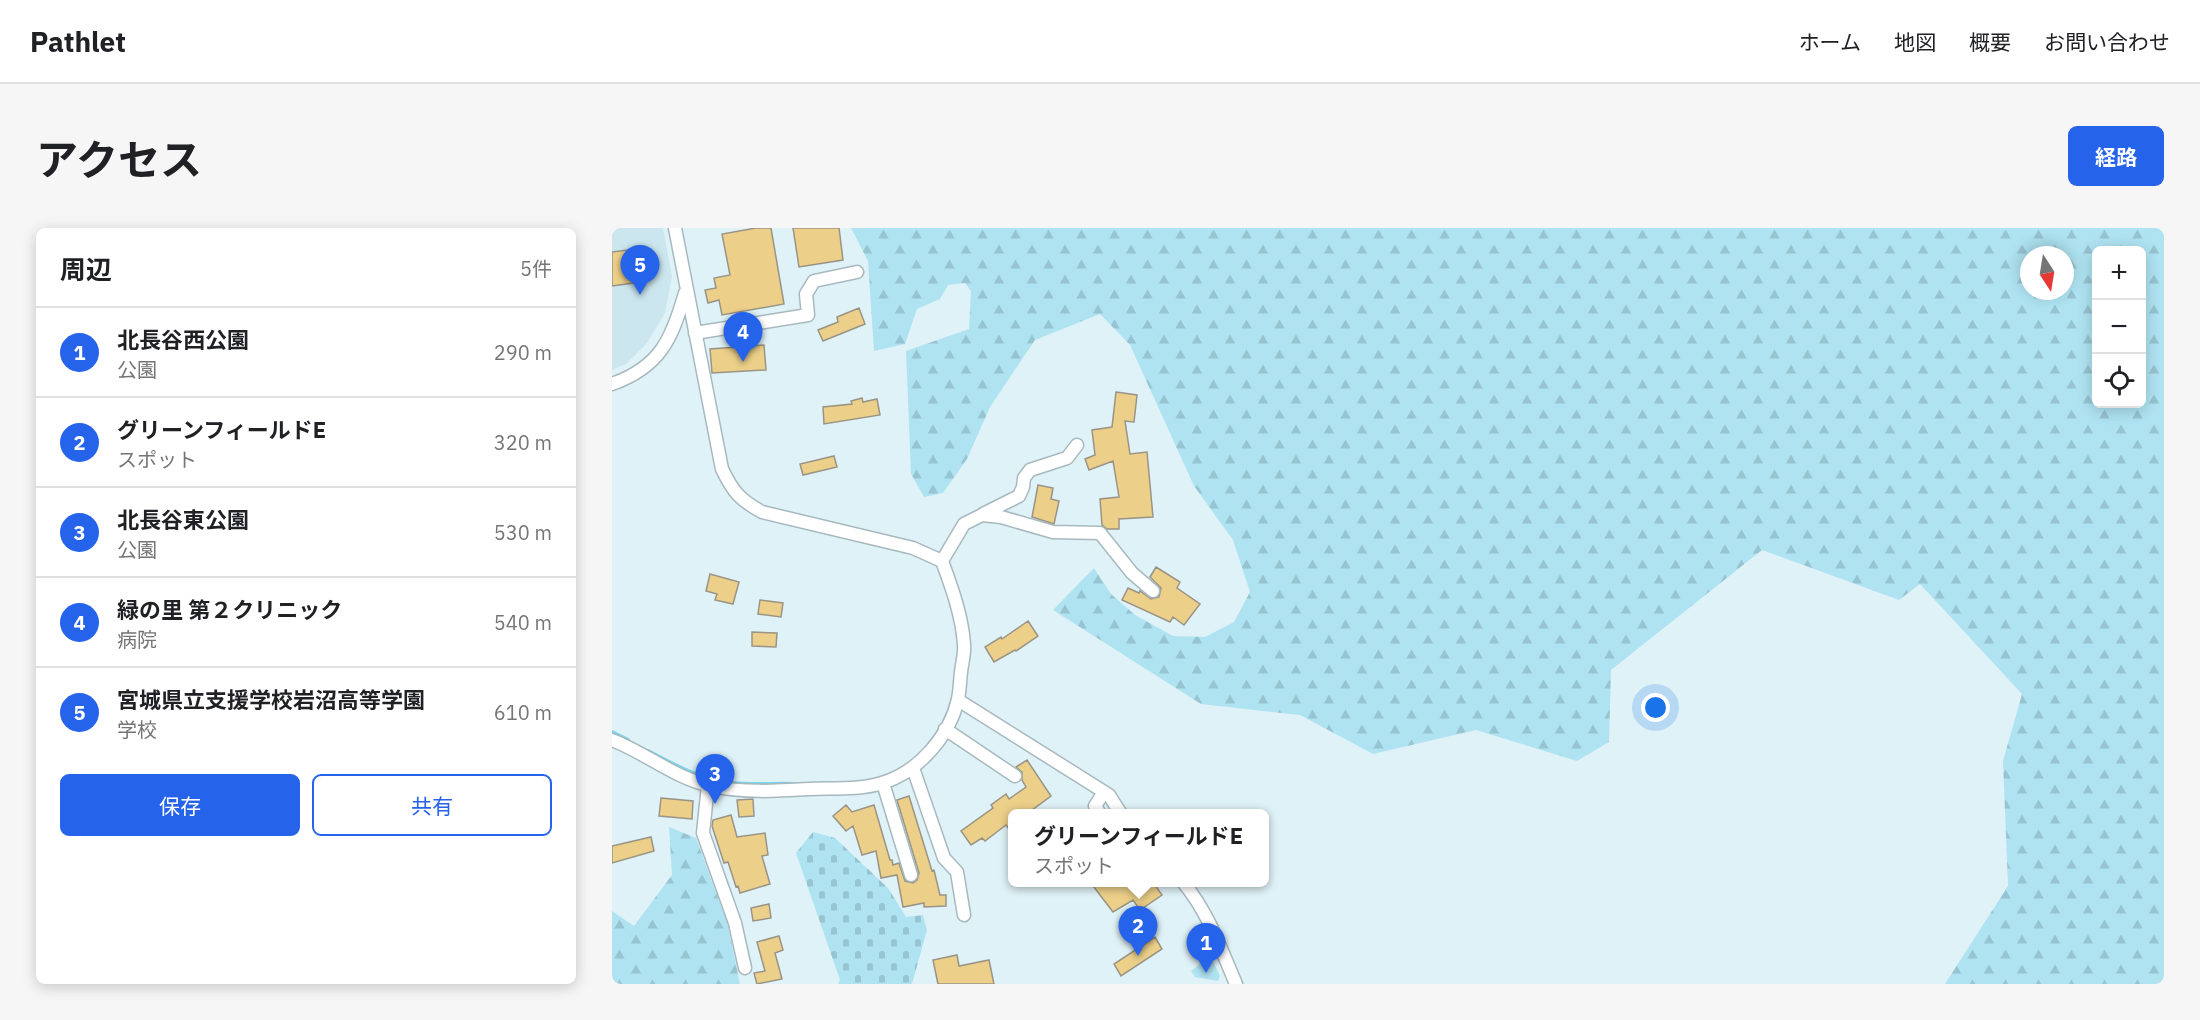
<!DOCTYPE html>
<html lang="ja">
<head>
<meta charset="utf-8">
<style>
  body { margin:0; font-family:"IBM Plex Sans","Noto Sans JP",sans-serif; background:#f6f6f6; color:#202124 }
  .controls { position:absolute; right:18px; top:18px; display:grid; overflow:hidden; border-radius:9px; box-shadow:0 3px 15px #0003 }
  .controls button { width:54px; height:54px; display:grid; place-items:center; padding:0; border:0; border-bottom:2px solid #e0e0e0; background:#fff; color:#202124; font:30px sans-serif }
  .compass { position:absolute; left:1408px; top:18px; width:54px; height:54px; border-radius:50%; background:#fff; box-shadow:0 3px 15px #0003; rotate:168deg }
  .you { position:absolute; left:1044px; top:480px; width:21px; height:21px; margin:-15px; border:4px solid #fff; border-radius:50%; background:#1a73e8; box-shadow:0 0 0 9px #1a73e833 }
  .badge { display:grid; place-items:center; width:39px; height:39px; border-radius:50%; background:#2563eb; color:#fff; font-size:20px; font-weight:700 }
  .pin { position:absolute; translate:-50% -50px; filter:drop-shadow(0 2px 3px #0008) }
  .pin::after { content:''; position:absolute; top:32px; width:21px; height:18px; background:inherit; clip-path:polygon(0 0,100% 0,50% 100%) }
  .popup { position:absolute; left:396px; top:581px; width:261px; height:78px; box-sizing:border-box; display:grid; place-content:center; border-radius:9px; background:#fff; filter:drop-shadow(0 2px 4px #0005); font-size:20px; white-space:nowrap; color:#757577 }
  .popup b { font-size:22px; color:#202124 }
  .popup::after { content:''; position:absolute; left:50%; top:100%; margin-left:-12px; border:12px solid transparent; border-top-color:#fff }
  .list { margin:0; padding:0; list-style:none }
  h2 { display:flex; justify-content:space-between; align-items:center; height:78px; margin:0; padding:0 24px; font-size:26px }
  h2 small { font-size:20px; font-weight:400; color:#757577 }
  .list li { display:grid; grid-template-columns:39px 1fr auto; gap:18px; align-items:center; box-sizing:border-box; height:90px; padding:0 24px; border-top:2px solid #e0e0e0 }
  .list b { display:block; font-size:22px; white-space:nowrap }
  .list p { margin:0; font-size:20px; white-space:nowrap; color:#757577 }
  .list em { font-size:20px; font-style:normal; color:#757577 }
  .actions { display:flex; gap:12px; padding:18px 24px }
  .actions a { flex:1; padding:14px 0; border:2px solid #2563eb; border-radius:9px; text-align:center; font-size:21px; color:#2563eb }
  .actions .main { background:#2563eb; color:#fff }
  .icon { flex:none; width:33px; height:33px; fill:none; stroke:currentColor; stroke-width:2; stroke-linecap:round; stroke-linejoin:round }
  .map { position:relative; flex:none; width:1552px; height:756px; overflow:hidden; border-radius:9px }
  header { display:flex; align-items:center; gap:36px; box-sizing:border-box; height:84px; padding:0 30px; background:#fff; border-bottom:2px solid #e0e0e0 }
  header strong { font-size:28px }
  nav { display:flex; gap:33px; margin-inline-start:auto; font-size:21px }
  .intro { display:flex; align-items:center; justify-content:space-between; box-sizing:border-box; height:144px; padding:0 36px }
  h1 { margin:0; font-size:42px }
  .button { padding:15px 27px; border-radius:9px; background:#2563eb; color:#fff; font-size:21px; font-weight:700 }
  main { display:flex; gap:36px; padding:0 36px }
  aside { flex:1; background:#fff; border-radius:9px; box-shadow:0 3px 15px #0003 }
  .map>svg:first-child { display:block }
</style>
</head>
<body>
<header>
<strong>Pathlet</strong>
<nav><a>ホーム</a><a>地図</a><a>概要</a><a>お問い合わせ</a></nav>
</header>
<div class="intro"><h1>アクセス</h1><a class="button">経路</a></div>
<main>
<aside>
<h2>周辺<small>5件</small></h2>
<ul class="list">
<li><span class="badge">1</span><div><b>北長谷西公園</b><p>公園</p></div><em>290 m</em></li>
<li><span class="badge">2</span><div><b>グリーンフィールドE</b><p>スポット</p></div><em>320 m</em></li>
<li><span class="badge">3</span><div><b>北長谷東公園</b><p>公園</p></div><em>530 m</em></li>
<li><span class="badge">4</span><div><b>緑の里 第２クリニック</b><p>病院</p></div><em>540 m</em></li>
<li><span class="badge">5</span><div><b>宮城県立支援学校岩沼高等学園</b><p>学校</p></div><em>610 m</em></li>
</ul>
<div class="actions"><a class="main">保存</a><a>共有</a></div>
</aside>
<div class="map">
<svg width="1552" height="756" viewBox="0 0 1552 756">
  <defs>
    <pattern id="forest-firs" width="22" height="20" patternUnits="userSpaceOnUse" patternTransform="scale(1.5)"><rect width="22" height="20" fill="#afe3f2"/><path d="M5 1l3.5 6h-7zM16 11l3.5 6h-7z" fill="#97c4d1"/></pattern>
    <pattern id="cemetery-stones" width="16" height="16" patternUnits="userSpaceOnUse" patternTransform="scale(1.5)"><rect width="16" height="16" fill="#afe3f2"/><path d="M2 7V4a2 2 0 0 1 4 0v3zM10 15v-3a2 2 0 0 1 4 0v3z" fill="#97c4d1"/></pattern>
  </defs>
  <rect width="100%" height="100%" fill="#dff2f7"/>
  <path fill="#cbe6ee" d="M0 0H51L60 48 53 85 35 115 14 136 0 142Z"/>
  <path fill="url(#forest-firs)" fill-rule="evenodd" d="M239 0H1552V756H1333L1396 658 1391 533 1410 466 1308 356 1287 372 1150 322 999 442 997 514 965 533 864 502 761 526 688 487 589 476 441 382 482 340 499 366 523 387 561 408 593 409 622 394 638 364 621 312 582 258 518 117 488 86 423 112 378 179 355 231 331 265 312 269 299 246 294 123 357 101 359 63 353 55 336 57 328 71 305 81 293 116 262 123 256 33ZM1484 22H1530V176H1484ZM1417 27H1453V63H1417Z
    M57 599 84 610 115 694 128 756H0V683L22 698 60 647Z"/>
  <path fill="url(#cemetery-stones)" d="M201 604 223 610 276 660 294 689 311 687 315 702 300 756H226L228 752 184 625Z"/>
  <path fill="#afe3f2" d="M593 732 601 733 608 748 606 753 583 749 579 743Z"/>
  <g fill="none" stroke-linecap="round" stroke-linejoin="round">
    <path stroke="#79d4ed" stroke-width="4" d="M0 504 16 512
      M36 523C55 533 74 544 95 550 122 559 155 555 183 556"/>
  </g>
  <path fill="#eccf89" stroke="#9a9486" stroke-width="1.5" d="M144 0H159L172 76 110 87 107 72 96 75 93 62 104 60 102 50 118 47 110 6Z
    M181 0H227L231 32 187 39Z
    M24 21 28 54 0 58V24Z
    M247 80 253 96 211 113 206 102 226 94 225 89Z
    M152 117 154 142 100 145 98 121Z
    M504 164 525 167 522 194 513 193 518 226 535 224 541 289 507 291V301H495L490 297 488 271 507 269 501 233 477 242 473 231 483 227 480 202 500 199Z
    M250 170 251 174 265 171 268 187 212 196 211 179 240 176 239 173Z
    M222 228 225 239 191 247 188 236Z
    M426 257 441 260 439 271 447 273 442 296 420 289Z
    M544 339 568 354 565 360 588 376 572 397 561 389 558 394 510 372 516 360 527 365 528 363 539 371 547 369 549 360 538 349Z
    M98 346 127 354 121 376 103 372 105 366 94 363Z
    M148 372 171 375 169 389 146 386Z
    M416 393 426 408 404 423 403 422 382 434 373 419 389 409 390 411Z
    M140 404 165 405 164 419 140 418Z
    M415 532 439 568 416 585H400V605L394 597 373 613 370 610 359 617 349 603 381 580 379 577 394 566 397 571 414 559 410 552V544L404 539Z
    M297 568 320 643 322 642 328 667H334V678L312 679V675L291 679 285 647 269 650 264 623 250 627 241 598 234 603 221 588 234 577 240 584 262 577 278 632H280L281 637 287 635 293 653 301 655 305 652 307 645 285 572Z
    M49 570 81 573 80 591 47 588Z
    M141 571 142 588 127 589 125 572Z
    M119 587 125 609 153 605 156 627 150 628 158 656 128 665 126 658 124 659 116 634 112 635 100 598 101 592Z
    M39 609 42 623 0 635V618Z
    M478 654H541L550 667 528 682 521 672 501 684Z
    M157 676 159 690 141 693 139 680Z
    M167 708 171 722 163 725 170 751 145 756 142 745 153 743 145 714Z
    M543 709 550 721 509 748 502 736Z
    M345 727 347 738 377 732 382 756H326L321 732Z"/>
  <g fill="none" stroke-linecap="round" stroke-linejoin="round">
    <g stroke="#a7b9be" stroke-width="15">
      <path id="minor" d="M83 105 196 87 194 66 202 53 245 44
        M0 156C48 139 60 111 73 65
        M371 286 407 268 411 259 412 250 418 242 455 230 465 217
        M330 333 352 296 370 287 389 289 441 304 488 305 520 345 541 363
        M346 472 497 567 509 586
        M333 501 403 548
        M0 512C34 525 62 550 99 558 132 565 164 563 198 561 221 560 248 562 270 555 307 544 338 507 346 471 348 462 348 452 349 444 350 435 353 425 352 416 350 388 340 360 330 333L301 320 150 284C128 272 121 264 110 241L63 0
        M301 540 332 630 345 644 352 687
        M271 555 299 647
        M96 557 91 605 123 695 133 740
        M488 586 483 578 492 564
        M571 654C596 684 609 721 624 756"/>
    </g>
    <use href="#minor" stroke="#fff" stroke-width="12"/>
  </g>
</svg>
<div class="controls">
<button>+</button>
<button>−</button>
<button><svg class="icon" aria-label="locate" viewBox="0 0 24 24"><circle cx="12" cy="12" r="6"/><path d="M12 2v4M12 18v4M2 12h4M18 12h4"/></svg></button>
</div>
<svg class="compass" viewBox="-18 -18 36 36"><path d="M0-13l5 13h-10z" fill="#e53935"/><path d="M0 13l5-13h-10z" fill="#757577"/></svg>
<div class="you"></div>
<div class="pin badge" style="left:594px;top:745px">1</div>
<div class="pin badge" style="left:526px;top:728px">2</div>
<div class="popup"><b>グリーンフィールドE</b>スポット</div>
<div class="pin badge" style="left:103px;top:576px">3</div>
<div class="pin badge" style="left:131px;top:134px">4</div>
<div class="pin badge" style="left:28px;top:67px">5</div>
</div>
</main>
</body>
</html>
